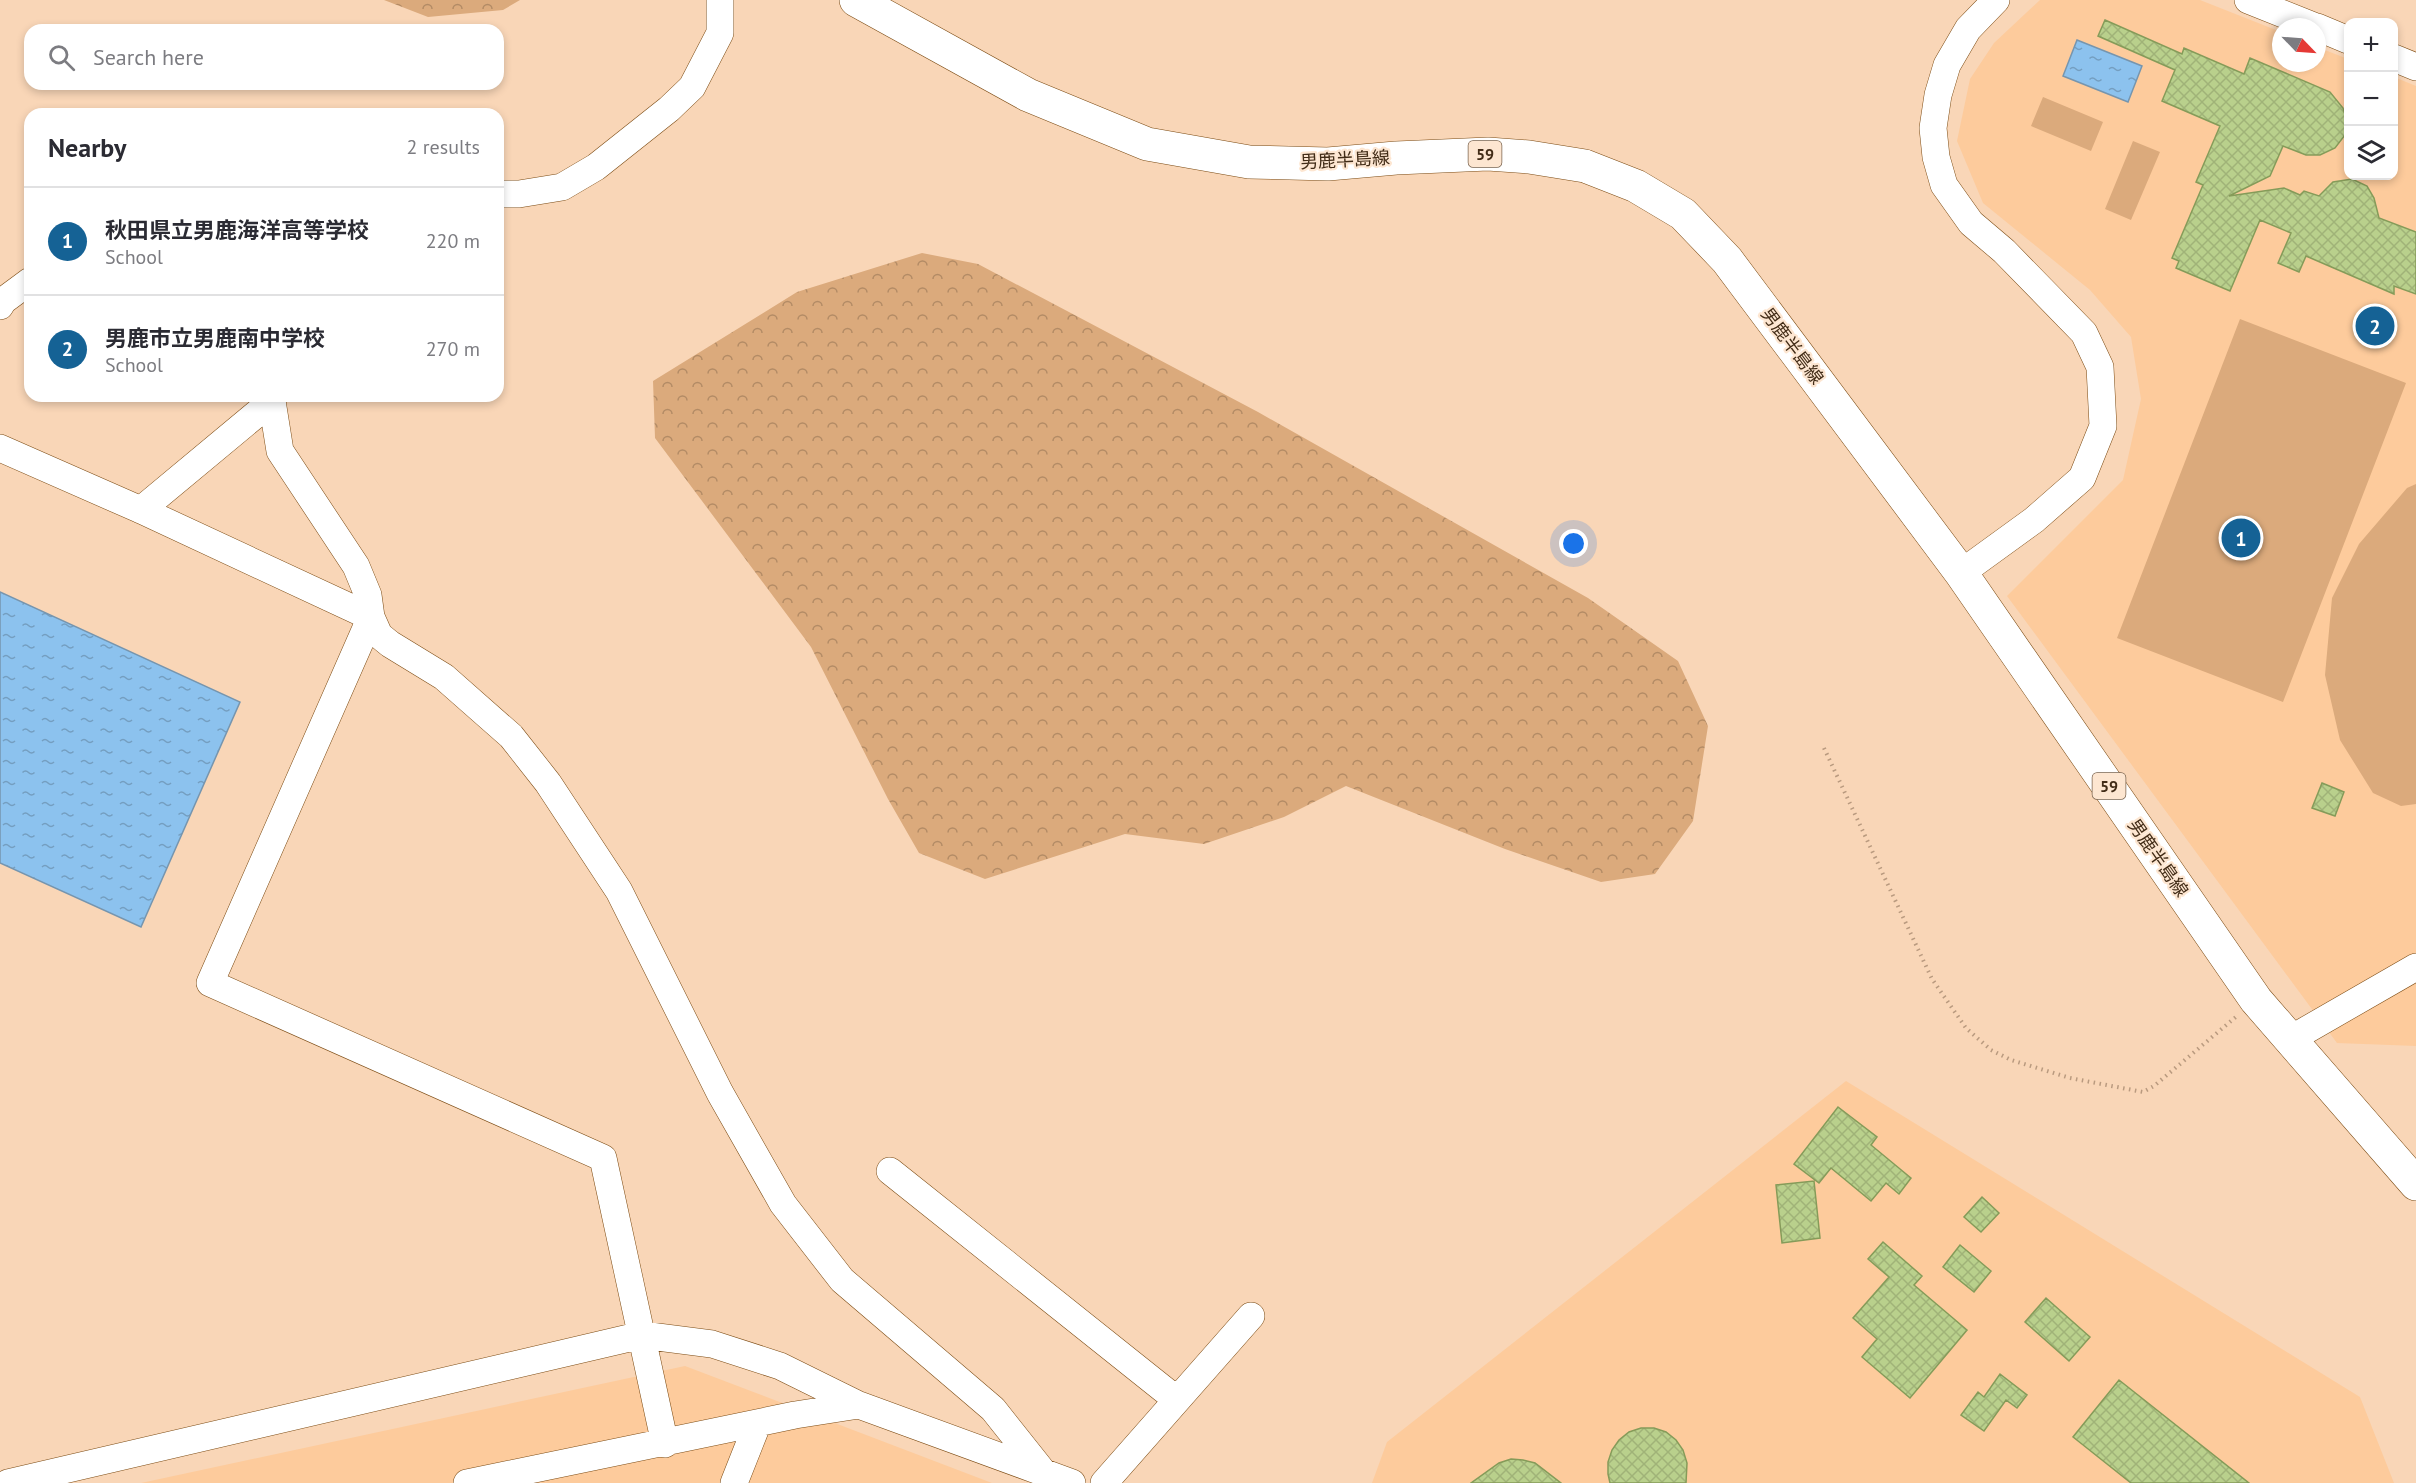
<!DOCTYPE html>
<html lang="en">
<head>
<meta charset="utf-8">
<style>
  body { margin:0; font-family:"PT Sans","Noto Sans JP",sans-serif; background:#f7f7f7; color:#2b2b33 }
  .controls { position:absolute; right:18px; top:18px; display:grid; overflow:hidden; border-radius:12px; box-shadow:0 3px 9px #0003 }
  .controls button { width:54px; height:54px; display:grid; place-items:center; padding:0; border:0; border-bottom:2px solid #e1e1e2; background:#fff; color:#2b2b33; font:30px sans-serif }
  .compass { position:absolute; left:2272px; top:18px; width:54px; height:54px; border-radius:50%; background:#fff; box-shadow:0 3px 9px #0003; rotate:115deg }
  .you { position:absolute; left:1574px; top:544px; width:21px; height:21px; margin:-15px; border:4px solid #fff; border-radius:50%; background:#1a73e8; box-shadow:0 0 0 9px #1a73e833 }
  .badge { display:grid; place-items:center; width:39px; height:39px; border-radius:50%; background:#156295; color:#fff; font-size:20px; font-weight:700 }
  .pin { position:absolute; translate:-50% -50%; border:3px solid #fff; box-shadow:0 2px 6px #0006 }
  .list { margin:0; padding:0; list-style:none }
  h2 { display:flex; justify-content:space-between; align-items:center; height:78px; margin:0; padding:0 24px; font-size:26px }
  h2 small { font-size:20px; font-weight:400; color:#7c7c81 }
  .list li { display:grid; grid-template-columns:39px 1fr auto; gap:18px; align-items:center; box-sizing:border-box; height:108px; padding:0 24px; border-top:2px solid #e1e1e2 }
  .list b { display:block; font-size:22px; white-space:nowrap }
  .list p { margin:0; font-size:20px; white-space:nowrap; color:#7c7c81 }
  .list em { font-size:20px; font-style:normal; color:#7c7c81 }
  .icon { flex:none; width:33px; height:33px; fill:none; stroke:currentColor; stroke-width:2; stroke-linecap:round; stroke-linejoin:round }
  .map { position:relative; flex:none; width:2416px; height:1483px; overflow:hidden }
  .search { position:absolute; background:#fff; box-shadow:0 3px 9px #0003; left:24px; top:24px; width:480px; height:66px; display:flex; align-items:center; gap:15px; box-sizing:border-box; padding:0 21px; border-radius:18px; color:#7c7c81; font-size:22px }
  .panel { position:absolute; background:#fff; box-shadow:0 3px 9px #0003; left:24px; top:108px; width:480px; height:294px; border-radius:18px }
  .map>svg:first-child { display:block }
</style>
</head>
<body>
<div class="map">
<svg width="2416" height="1483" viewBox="0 0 2416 1483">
  <defs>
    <pattern id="forest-crowns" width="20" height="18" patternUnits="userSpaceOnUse" patternTransform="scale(1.5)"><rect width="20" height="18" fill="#dbaa7c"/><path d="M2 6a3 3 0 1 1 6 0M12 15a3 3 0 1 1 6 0" fill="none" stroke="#b38b65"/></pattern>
    <pattern id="water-ripples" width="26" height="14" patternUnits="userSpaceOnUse" patternTransform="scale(1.5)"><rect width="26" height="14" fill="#8cc2ee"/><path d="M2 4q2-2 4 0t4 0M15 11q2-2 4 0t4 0" fill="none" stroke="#749ec0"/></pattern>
    <pattern id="building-cross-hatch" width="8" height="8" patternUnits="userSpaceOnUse" patternTransform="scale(1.5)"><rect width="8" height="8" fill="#b9d08c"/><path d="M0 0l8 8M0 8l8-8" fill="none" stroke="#a0b378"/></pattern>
  </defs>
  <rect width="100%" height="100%" fill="#f9d6b7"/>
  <path fill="#fdcb9c" d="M2040 0H2200L2281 32V63H2317V47L2348 59V176H2394V77L2416 86V1046L2337 1043 2007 596 2123 480 2141 399 2131 337 2090 290 1983 203 1957 141 1970 79 1994 43Z
    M1846 1081 2360 1397 2394 1483H1372L1387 1442Z
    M685 1366 992 1483H141Z"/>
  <path fill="url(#forest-crowns)" d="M384 0H520L503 10 428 17Z
    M922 253 978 264 1258 412 1588 598 1678 661 1708 726 1693 821 1655 874 1601 882 1505 849 1346 786 1284 817 1204 844 1125 834 985 879 919 853 888 799 811 647 655 438 653 381 797 292Z"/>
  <path fill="#dbaa7c" d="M2043 97 2103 122 2091 151 2031 126Z
    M2133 141 2160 152 2131 220 2105 209Z
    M2240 319 2406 383 2283 702 2117 638Z
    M2416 484V804L2401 806 2373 793 2340 740 2325 675 2332 598 2359 544 2407 488Z"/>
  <path fill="url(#water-ripples)" stroke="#7695ae" stroke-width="1.5" d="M2077 40 2142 66 2128 102 2063 76Z
    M0 592 240 702 141 927 0 863Z"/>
  <path fill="url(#building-cross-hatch)" stroke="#859b59" stroke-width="1.5" d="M2105 20 2182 54 2184 48 2244 74 2250 58 2330 92 2343 108 2347 121 2345 135 2335 148 2320 155H2306L2283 146 2270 176 2229 196 2284 188 2300 195 2304 191 2319 196 2333 182 2352 179 2367 186 2374 198 2379 218 2416 232V294L2394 286V294L2306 256 2299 272 2278 263 2291 233 2260 220 2230 291 2176 268 2179 261 2172 258 2203 185 2196 182 2220 126 2162 101 2175 70 2098 36Z
    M2322 783 2344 792 2335 816 2312 808Z
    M1838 1107 1877 1137 1871 1145 1911 1178 1899 1194 1886 1183 1871 1201 1831 1168 1819 1183 1794 1164Z
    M1814 1181 1820 1238 1782 1243 1776 1185Z
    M1982 1197 1999 1213 1981 1232 1964 1217Z
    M1883 1242 1922 1276 1914 1285 1967 1330 1910 1398 1862 1357 1877 1339 1853 1318 1889 1277 1868 1259Z
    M1960 1245 1991 1271 1974 1292 1943 1267Z
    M2046 1298 2090 1337 2069 1361 2025 1322Z
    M2000 1374 2027 1395 2017 1408 2006 1400 1984 1431 1961 1415 1978 1392 1984 1397Z
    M2119 1380 2249 1483H2131L2073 1437Z
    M1641 1428H1654L1666 1432 1676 1440 1683 1450 1687 1463 1686 1483H1610L1608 1474V1462L1612 1450 1619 1440 1629 1432Z
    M1511 1459 1523 1460 1535 1463 1561 1483H1471L1499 1463Z"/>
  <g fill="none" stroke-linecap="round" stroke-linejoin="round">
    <g stroke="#7c4b13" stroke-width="28">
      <path id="minor" d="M2248 0 2316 27
        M2317 27 2348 40
        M2394 58 2416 67
        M498 194H519L562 187 596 167 669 109 692 87 720 33V0
        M0 306 3 301 30 281
        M272 401 280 451 356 566 368 595 371 617 379 635 390 644 444 677 511 736 548 783 619 891 720 1093 783 1204 842 1280 993 1409 1043 1472
        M0 448 141 510 371 617
        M141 510 272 401 274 396
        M1961 573 2034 520 2082 478 2103 426 2100 367 2084 333 2004 251 1971 223 1944 185 1936 157 1933 128 1938 95 1947 65 1968 29 1996 0
        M371 617 210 983 603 1158 665 1444
        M2289 1040 2416 967
        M890 1171 1177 1400
        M8 1483 642 1335 712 1344 780 1366 859 1405
        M467 1483 795 1415 859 1405 1072 1483
        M734 1483 757 1425
        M1104 1483 1251 1316"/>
    </g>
    <g stroke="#7c4b13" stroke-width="34">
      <path id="major" d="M856 0 1028 95 1147 144 1249 162 1328 164 1396 158 1488 154 1529 157 1585 166 1636 186 1683 214 1727 260 1961 573 2256 1000 2416 1184"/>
    </g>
    <path stroke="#b99a7f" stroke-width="4" stroke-dasharray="1.5 4.5" stroke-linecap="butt" d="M1824 748 1932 979 1966 1028 1991 1050 2011 1060 2070 1078 2143 1092 2154 1086 2237 1016"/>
    <use href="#minor" stroke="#fff" stroke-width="27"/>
    <use href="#major" stroke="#fff" stroke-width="33"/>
  </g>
  <g text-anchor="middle" stroke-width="4.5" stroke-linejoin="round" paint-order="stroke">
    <g fill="#fde6d1" stroke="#7a644f" stroke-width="1.5">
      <rect x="1468.5" y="141" width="33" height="26" rx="4.5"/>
      <rect x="2092.5" y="773" width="33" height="26" rx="4.5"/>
    </g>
    <g font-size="16" font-weight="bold" fill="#422c17">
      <text x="1485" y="160">59</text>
      <text x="2109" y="792">59</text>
    </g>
    <g font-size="18" fill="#422c17" stroke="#fde6d1">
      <text transform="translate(1345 160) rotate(-3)" y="6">男鹿半島線</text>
      <text transform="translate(1792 346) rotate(53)" y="6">男鹿半島線</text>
      <text transform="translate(2158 858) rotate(55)" y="6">男鹿半島線</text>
    </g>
  </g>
</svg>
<div class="controls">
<button>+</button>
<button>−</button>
<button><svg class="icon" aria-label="layers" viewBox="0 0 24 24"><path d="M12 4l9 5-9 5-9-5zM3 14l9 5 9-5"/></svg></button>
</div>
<svg class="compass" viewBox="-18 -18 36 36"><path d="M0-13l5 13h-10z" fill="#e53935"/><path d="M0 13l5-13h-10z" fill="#7c7c81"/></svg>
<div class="you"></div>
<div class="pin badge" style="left:2241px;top:538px">1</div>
<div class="pin badge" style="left:2375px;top:326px">2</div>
<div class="search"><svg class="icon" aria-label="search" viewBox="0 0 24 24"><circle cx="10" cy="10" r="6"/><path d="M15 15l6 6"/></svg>Search here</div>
<section class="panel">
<h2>Nearby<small>2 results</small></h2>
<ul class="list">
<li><span class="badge">1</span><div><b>秋田県立男鹿海洋高等学校</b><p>School</p></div><em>220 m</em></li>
<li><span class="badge">2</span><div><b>男鹿市立男鹿南中学校</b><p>School</p></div><em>270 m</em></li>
</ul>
</section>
</div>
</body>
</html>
